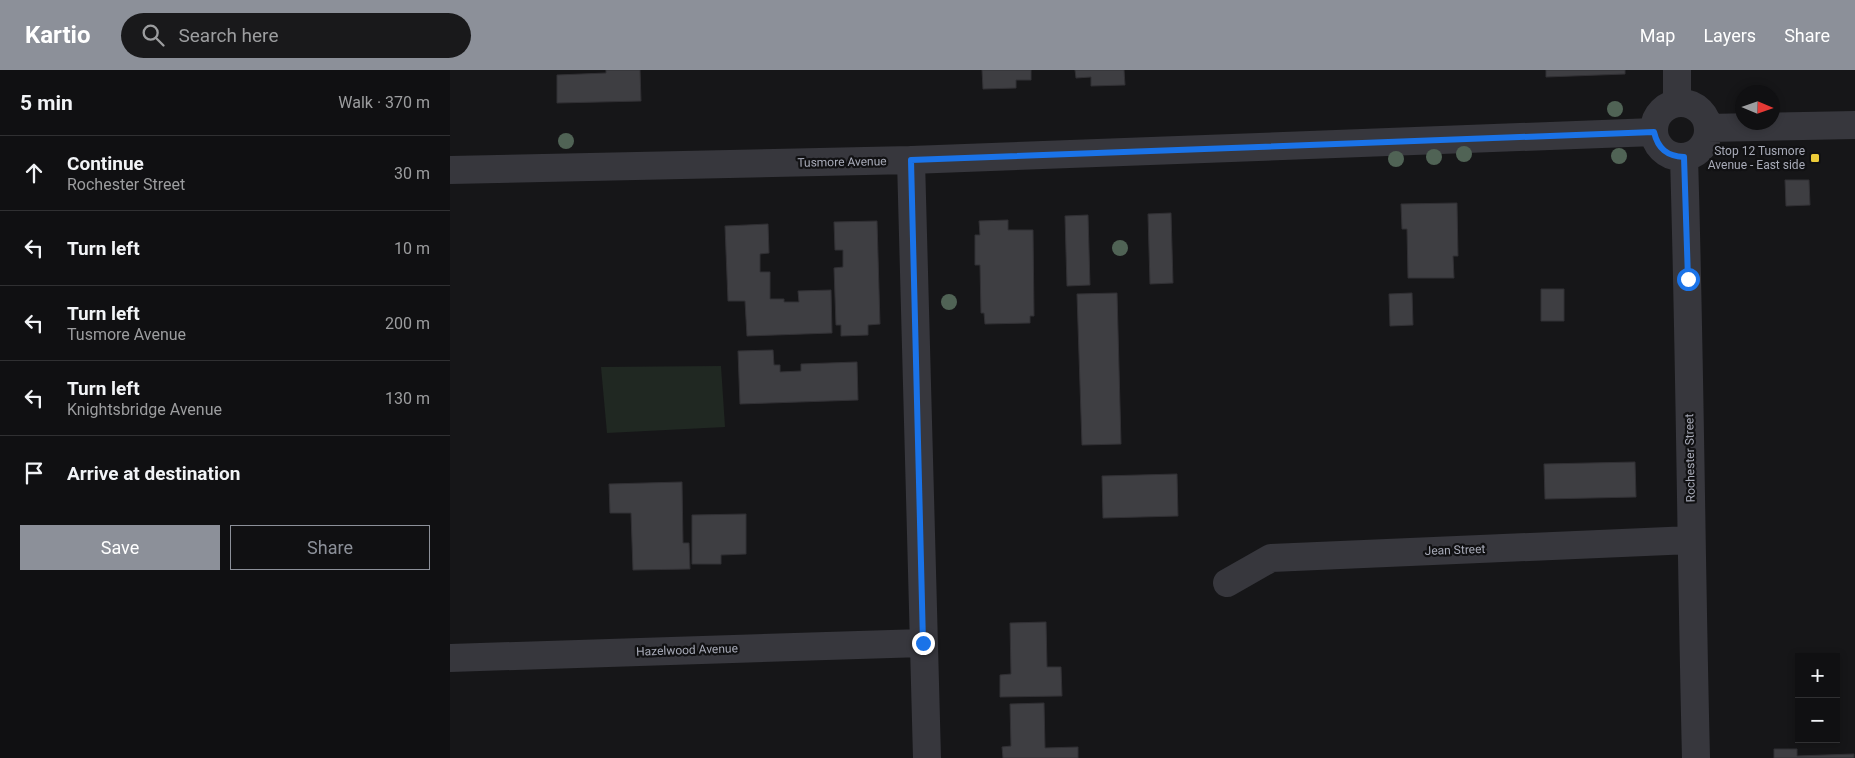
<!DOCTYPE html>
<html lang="en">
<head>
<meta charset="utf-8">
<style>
  body { margin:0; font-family:Roboto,sans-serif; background:#19191b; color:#f1f3f6 }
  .controls { position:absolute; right:15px; bottom:15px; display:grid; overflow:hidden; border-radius:0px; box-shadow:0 2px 8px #0003 }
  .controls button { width:45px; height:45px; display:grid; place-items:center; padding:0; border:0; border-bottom:1px solid #303032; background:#101012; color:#f1f3f6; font:25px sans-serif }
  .compass { position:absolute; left:1285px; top:15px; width:45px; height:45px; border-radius:50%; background:#101012; box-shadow:0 2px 8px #0003; rotate:92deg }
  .stop { position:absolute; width:15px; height:15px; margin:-11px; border:4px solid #1a73e8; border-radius:50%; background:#fff }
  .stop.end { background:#1a73e8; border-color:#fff; box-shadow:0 1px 5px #0008 }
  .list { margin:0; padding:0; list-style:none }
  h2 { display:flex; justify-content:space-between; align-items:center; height:65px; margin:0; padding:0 20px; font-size:21px }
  h2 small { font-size:16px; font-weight:400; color:#9c9d9f }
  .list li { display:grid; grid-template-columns:32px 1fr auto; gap:15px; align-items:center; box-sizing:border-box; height:75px; padding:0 20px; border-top:1px solid #303032 }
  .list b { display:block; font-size:19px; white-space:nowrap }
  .list p { margin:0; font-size:16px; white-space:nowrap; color:#9c9d9f }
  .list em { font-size:16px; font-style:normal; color:#9c9d9f }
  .actions { display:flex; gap:10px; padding:15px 20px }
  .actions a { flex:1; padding:11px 0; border:1px solid #8c9099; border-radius:0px; text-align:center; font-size:18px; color:#8c9099 }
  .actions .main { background:#8c9099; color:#fff }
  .icon { flex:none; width:28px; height:28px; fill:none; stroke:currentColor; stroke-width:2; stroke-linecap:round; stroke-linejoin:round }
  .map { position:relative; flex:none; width:1405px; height:688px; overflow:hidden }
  header { display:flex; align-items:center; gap:30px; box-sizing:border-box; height:70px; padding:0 25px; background:#8c9099; color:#fff }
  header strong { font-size:24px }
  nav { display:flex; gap:28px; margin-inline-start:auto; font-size:18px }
  .search { width:350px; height:45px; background:#19191b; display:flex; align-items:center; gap:12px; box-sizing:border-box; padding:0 18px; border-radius:28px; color:#9c9d9f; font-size:19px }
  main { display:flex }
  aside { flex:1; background:#101012 }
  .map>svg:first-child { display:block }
</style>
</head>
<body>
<header>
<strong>Kartio</strong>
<div class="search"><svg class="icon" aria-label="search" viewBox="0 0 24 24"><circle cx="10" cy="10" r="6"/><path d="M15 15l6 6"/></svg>Search here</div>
<nav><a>Map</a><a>Layers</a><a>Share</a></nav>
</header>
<main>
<aside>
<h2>5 min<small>Walk · 370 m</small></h2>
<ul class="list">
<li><svg class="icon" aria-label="ahead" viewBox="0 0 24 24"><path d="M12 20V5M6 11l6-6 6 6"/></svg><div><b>Continue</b><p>Rochester Street</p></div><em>30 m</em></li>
<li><svg class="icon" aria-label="left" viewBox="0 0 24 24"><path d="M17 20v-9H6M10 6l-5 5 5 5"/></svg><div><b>Turn left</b></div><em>10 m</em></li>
<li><svg class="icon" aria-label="left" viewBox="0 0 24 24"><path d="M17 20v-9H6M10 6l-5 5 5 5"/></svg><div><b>Turn left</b><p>Tusmore Avenue</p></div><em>200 m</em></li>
<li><svg class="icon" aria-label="left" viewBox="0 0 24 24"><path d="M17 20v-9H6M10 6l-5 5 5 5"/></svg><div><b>Turn left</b><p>Knightsbridge Avenue</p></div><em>130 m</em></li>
<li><svg class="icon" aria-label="arrive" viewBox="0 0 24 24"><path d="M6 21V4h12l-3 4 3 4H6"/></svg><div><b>Arrive at destination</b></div></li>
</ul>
<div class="actions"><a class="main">Save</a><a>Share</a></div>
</aside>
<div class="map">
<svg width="1405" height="688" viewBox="0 0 1405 688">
  <rect width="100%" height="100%" fill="#161618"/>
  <path fill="#202822" d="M271 296 275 357 157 363 151 297Z"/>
  <path fill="#3e3e42" stroke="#313034" d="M156 0H190L191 31 107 33V5L156 3Z
    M532 0H581V10H566V18L533 19Z
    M625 0H674L675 15 641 16V7L626 8Z
    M1096 0H1175V4L1096 7Z
    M1335 110H1359L1360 135 1336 136Z
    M1007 133 1008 186H1003L1004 208H958L957 159H952L951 134Z
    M721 143 723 213 700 214 698 144Z
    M638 145 640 215 617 216 615 146Z
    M558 150V160H583L584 246H580V253L535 254 534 243H531L530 195H525V165H530L529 151Z
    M427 151 430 254 418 255V265L391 266V255H386L384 198 393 197V180H385L384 152Z
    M318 154 319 183 310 184V202H320V229H334V232H349L348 221 381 220 382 263 297 266 295 231H278L275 156Z
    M1091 219H1114V251H1091Z
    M667 223 671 374 632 375 627 224Z
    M962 223 963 255 940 256 939 224Z
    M323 280 324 295H330V302L351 301V294L407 292 408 330 290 334 288 281Z
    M1185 392 1186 427 1095 429 1094 394Z
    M727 404 728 446 653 448 652 406Z
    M232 412 233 473H239L240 499 183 500 181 443H160L159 414Z
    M296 444V484L271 485V494H242V445Z
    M596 552 597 597H611L612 626 550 627V605L561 604 560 553Z
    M594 633 595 678 628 677V688H553L552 677 561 676 560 634Z
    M1324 679H1347V686L1404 684V688H1324Z"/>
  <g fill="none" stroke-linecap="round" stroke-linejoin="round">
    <path stroke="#37373d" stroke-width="28" d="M1227 0V33
      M1204 60a27 27 0 1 1 54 0a27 27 0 1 1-54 0Z
      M1258 58 1405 55
      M1234 87C1240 287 1241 488 1246 688
      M461 90 477 688
      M0 100 461 90 1204 62
      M777 513 821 488 1241 470
      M0 588 473 573"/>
  </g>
  <g fill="#506355">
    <circle cx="1165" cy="39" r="8"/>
    <circle cx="116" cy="71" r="8"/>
    <circle cx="1014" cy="84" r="8"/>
    <circle cx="1169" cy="86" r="8"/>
    <circle cx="984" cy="87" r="8"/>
    <circle cx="946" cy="89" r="8"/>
    <circle cx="670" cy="178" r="8"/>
    <circle cx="499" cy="232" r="8"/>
  </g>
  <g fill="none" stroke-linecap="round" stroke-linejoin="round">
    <path stroke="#1a73e8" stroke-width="6" d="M473 573 461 90 1204 62C1208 79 1217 86 1234 87L1238 209"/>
  </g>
  <rect fill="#edcc39" stroke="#111113" stroke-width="2" x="1360" y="83" width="10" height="10" rx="2.5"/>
  <g text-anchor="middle" stroke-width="4.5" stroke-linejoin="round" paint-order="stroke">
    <g font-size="12" fill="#a8abb8" stroke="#111113" text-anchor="end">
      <text x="1355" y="85">Stop 12 Tusmore<tspan x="1355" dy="14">Avenue - East side</tspan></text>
    </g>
    <g font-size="12" fill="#a8abb8" stroke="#111113">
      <text transform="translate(392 92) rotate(-1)" y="4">Tusmore Avenue</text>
      <text transform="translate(1240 388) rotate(-91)" y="4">Rochester Street</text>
      <text transform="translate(1005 480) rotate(-2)" y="4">Jean Street</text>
      <text transform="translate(237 580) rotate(-2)" y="4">Hazelwood Avenue</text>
    </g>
  </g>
</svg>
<div class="controls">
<button>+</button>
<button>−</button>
</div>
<svg class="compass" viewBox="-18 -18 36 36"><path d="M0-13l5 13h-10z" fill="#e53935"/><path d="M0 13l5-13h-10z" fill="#9c9d9f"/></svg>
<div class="stop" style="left:1238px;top:209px"></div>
<div class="stop end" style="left:473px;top:573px"></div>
</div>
</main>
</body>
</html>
